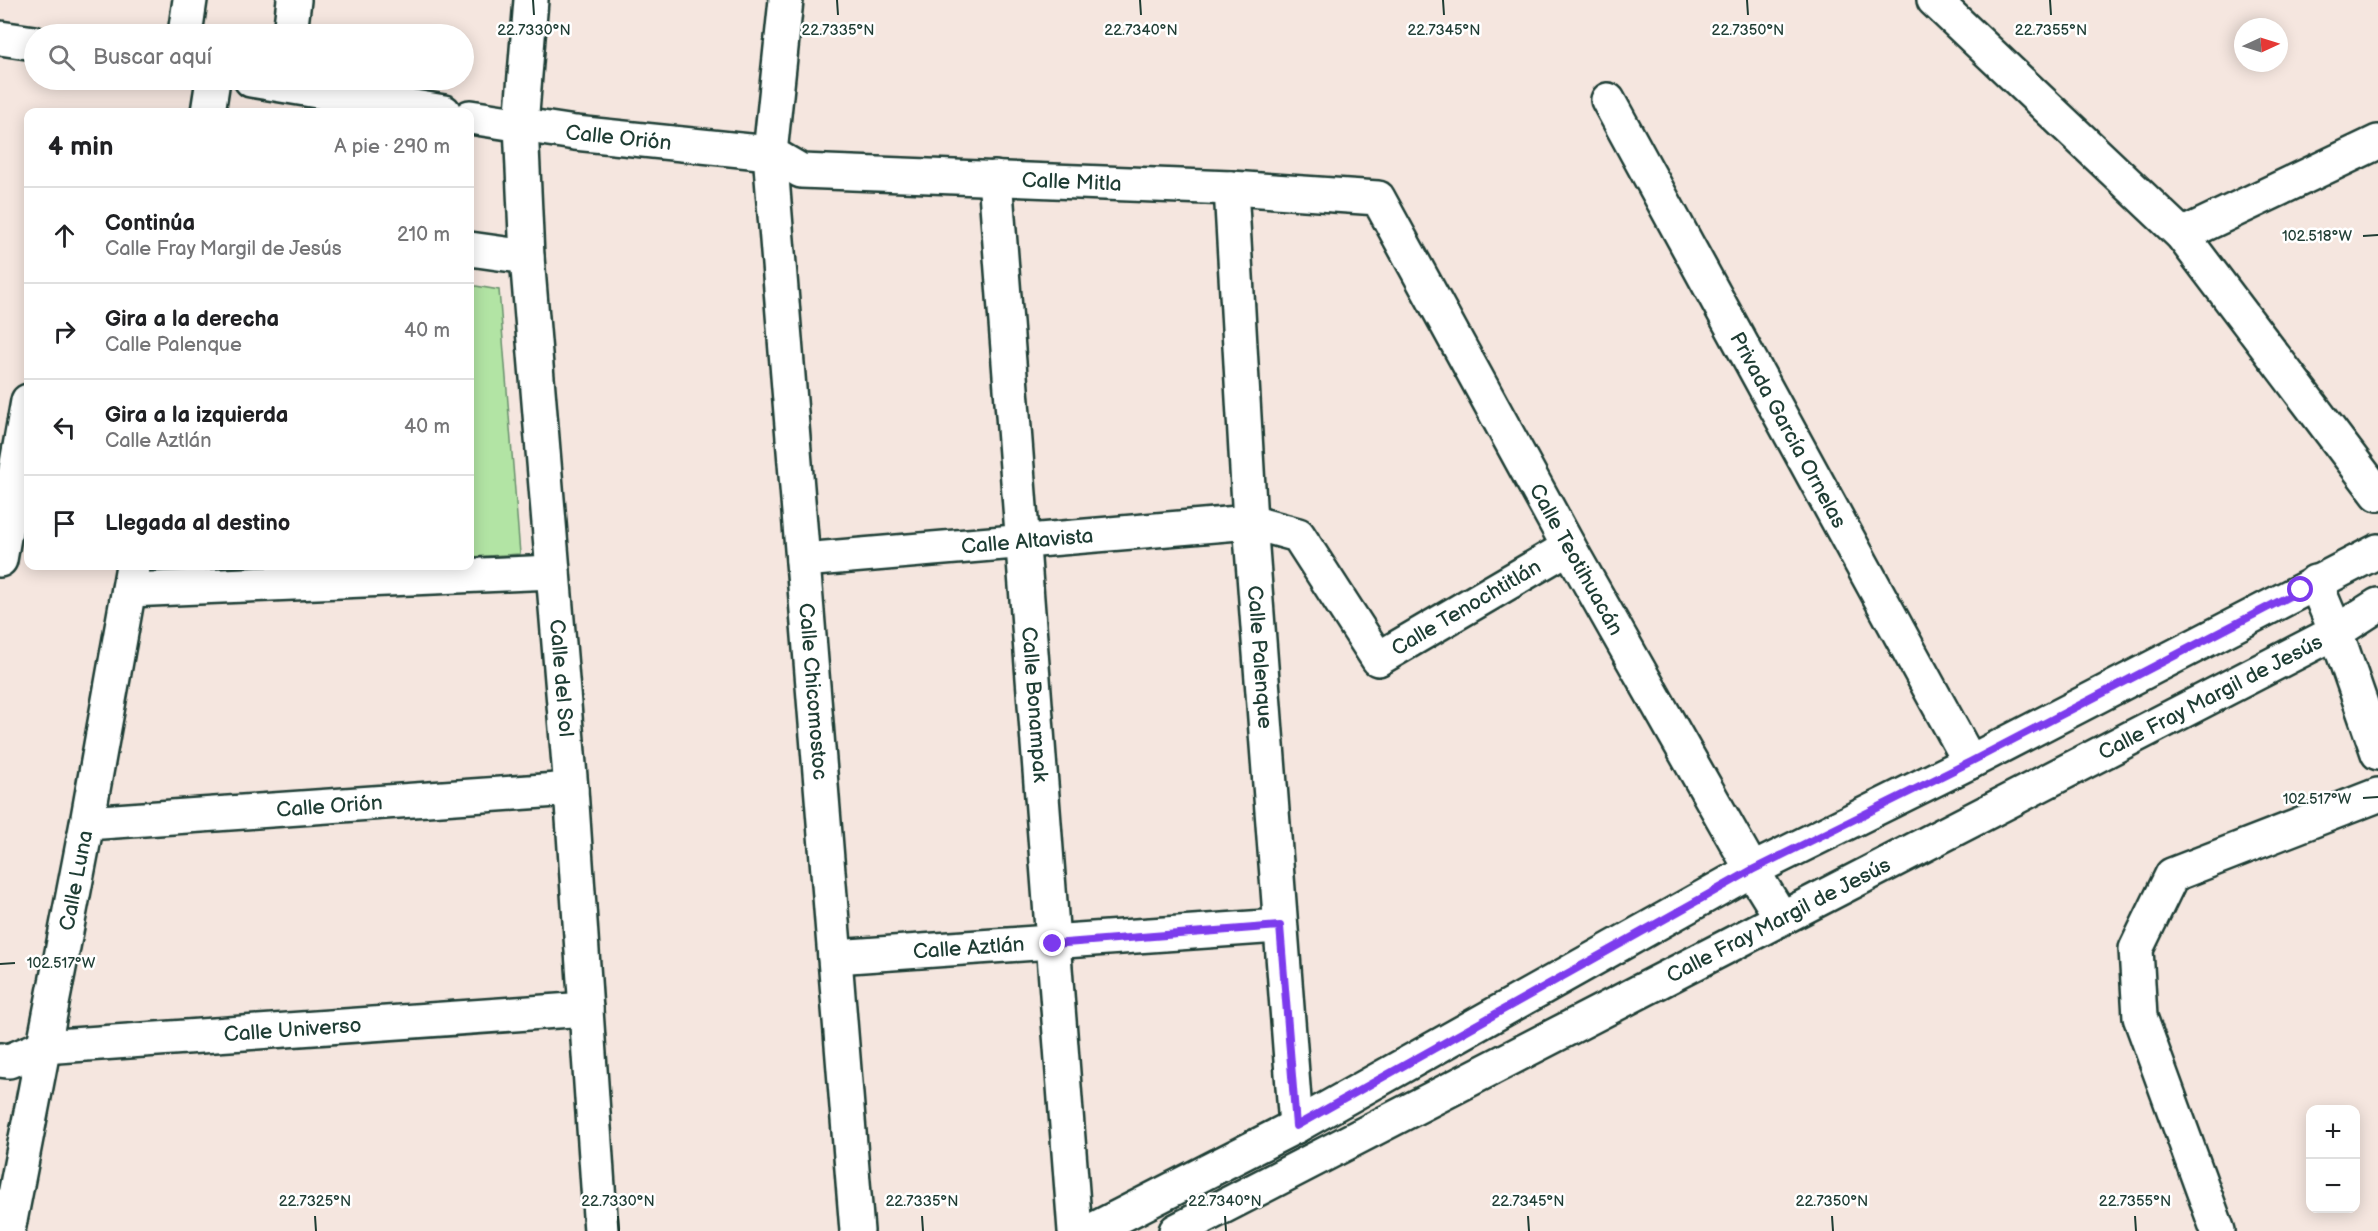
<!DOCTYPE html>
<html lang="es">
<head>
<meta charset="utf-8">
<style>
  body { margin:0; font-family:"Balsamiq Sans",sans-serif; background:#f2f2f2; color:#202124 }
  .controls { position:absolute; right:18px; bottom:18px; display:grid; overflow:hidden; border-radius:12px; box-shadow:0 3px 15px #0003 }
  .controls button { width:54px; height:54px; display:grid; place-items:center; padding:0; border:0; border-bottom:2px solid #e0e0e0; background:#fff; color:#202124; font:30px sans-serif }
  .compass { position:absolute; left:2234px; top:18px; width:54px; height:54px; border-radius:50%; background:#fff; box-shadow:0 3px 15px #0003; rotate:86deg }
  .stop { position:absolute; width:18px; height:18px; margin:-14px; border:4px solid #7c3aed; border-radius:50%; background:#fff }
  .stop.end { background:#7c3aed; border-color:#fff; box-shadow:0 2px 6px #0008 }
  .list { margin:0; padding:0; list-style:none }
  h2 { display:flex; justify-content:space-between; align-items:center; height:78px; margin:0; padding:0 24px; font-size:26px }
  h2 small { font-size:20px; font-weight:400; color:#757577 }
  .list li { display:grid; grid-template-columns:39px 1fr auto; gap:18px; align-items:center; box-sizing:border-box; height:96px; padding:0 24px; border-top:2px solid #e0e0e0 }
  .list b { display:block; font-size:22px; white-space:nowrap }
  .list p { margin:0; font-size:20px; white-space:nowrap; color:#757577 }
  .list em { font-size:20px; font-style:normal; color:#757577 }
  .icon { flex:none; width:33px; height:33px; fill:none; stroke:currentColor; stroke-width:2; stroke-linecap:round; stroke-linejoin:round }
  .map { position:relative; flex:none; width:2378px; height:1231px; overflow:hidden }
  .search { position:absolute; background:#fff; box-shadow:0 3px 15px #0003; left:24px; top:24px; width:450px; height:66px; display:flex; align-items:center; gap:15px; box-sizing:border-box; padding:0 21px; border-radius:33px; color:#757577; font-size:22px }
  .panel { position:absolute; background:#fff; box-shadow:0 3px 15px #0003; left:24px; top:108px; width:450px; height:462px; border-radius:12px }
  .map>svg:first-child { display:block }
</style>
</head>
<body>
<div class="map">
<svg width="2378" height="1231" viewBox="0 0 2378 1231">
  <rect width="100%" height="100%" fill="#f5e6df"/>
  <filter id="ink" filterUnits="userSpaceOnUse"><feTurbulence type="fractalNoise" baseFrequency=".0167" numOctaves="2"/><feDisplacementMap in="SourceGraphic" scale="12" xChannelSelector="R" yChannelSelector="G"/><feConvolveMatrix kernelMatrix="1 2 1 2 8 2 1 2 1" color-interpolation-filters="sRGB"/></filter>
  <g filter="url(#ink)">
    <path fill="#b2e4a4" stroke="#68906c" stroke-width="1.5" d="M470 285 499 290 520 554 470 557Z
      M143 566H321L142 576Z"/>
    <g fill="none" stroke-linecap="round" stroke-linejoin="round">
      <g stroke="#1f3d34" stroke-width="38">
        <g id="minor">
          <path id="s1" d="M531 0 521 125 527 257 571 789 601 1231"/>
          <path id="s2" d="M786 0 770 153 857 1231"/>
          <path d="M1934 0 2182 235 2378 494"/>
          <path d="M185 34 190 0"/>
          <path d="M290 34 294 0"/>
          <path d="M0 38 34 43"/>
          <path d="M251 80 444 112"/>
          <path id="s3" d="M1608 100 1970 762"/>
          <path d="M208 112 213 80"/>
          <path id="s4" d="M470 117 575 133 770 153 801 171 1231 188 1378 198 1569 547 1752 870 1781 917"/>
          <path id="s5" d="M995 178 1075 1231"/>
          <path id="s6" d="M1231 188 1250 522 1296 1126"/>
          <path d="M2182 235 2378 142"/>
          <path d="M470 249 527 257"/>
          <path d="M0 560 28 401"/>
          <path id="s7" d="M803 560 1250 522 1298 535 1378 659 1569 547"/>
          <path d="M2315 582 2336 632 2378 753"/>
          <path d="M129 590 553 572"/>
          <path id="s8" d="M87 823 571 789"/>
          <path id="s9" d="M835 957 1280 926"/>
          <path id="s10" d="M0 1060 9 1061 43 1047 586 1009"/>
          <path id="s11" d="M8 1231 87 823 133 566"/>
          <path d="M2218 1231 2140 1017 2136 949 2172 875 2378 795"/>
        </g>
      </g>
      <g stroke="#1f3d34" stroke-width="38">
        <g id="tertiary">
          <path d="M1091 1231 1296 1126 1752 870 1970 762 2378 551"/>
          <path id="s12" d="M1176 1231 2336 632 2378 605"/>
        </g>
      </g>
      <use href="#minor" stroke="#fff" stroke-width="33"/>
      <use href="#tertiary" stroke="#fff" stroke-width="33"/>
    </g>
  </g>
  <g fill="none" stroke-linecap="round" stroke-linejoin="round" filter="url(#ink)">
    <path stroke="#7c3aed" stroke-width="8" d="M1053 944 1280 926 1296 1126 1752 870 1970 762 2301 590"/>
  </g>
  <path fill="none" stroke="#1f3d34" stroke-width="2" d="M533 0 534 15M837 0 838 15M1140 0 1141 15M1443 0 1444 15M1747 0 1748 15M2050 0 2051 15M2363 236 2378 235M2363 798 2378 797M0 964 15 963M315 1216 316 1231M618 1216 619 1231M922 1216 923 1231M1225 1216 1226 1231M1528 1216 1529 1231M1832 1216 1833 1231M2135 1216 2136 1231"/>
  <g text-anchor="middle" stroke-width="5" stroke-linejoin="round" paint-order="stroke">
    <g font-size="21" fill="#1f3d34" stroke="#fff">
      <text dy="7" stroke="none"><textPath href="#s4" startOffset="150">Calle Orión</textPath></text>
      <text dy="7" stroke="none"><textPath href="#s4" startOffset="609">Calle Mitla</textPath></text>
      <text dy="7" stroke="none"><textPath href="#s3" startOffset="376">Privada García Ornelas</textPath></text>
      <text dy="7" stroke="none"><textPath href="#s7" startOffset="225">Calle Altavista</textPath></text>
      <text dy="7" stroke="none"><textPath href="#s4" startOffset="1328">Calle Teotihuacán</textPath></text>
      <text dy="7" stroke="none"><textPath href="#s7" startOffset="748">Calle Tenochtitlán</textPath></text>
      <text dy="7" stroke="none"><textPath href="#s6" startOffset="470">Calle Palenque</textPath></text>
      <text dy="7" stroke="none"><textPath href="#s1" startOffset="680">Calle del Sol</textPath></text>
      <text dy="7" stroke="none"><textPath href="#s2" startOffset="694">Calle Chicomostoc</textPath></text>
      <text dy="7" stroke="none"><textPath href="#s12" startOffset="1164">Calle Fray Margil de Jesús</textPath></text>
      <text dy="7" stroke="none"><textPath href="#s5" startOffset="528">Calle Bonampak</textPath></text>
      <text dy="7" stroke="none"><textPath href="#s8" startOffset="243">Calle Orión</textPath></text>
      <text dy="7" stroke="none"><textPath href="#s11" startOffset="357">Calle Luna</textPath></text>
      <text dy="7" stroke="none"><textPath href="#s12" startOffset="678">Calle Fray Margil de Jesús</textPath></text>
      <text dy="7" stroke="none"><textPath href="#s9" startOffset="134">Calle Aztlán</textPath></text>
      <text dy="7" stroke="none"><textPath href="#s10" startOffset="296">Calle Universo</textPath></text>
    </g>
  </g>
  <g font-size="15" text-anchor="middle" fill="#1f3d34" stroke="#fff" stroke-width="5" stroke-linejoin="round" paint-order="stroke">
    <text x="534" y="35">22.7330°N</text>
    <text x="838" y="35">22.7335°N</text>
    <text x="1141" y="35">22.7340°N</text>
    <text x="1444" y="35">22.7345°N</text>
    <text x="1748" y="35">22.7350°N</text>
    <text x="2051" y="35">22.7355°N</text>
    <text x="2317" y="241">102.518°W</text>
    <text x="2317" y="804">102.517°W</text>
    <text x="61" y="968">102.517°W</text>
    <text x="315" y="1206">22.7325°N</text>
    <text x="618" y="1206">22.7330°N</text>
    <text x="922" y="1206">22.7335°N</text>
    <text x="1225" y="1206">22.7340°N</text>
    <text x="1528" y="1206">22.7345°N</text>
    <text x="1832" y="1206">22.7350°N</text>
    <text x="2135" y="1206">22.7355°N</text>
  </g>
</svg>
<div class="controls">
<button>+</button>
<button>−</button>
</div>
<svg class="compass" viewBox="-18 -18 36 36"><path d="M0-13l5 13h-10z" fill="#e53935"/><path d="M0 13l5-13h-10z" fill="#757577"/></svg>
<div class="stop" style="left:2301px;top:590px"></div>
<div class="stop end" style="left:1053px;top:944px"></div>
<div class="search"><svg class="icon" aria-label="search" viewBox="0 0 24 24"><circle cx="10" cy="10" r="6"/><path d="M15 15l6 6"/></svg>Buscar aquí</div>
<section class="panel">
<h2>4 min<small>A pie · 290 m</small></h2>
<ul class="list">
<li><svg class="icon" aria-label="ahead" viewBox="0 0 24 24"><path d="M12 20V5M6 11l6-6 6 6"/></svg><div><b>Continúa</b><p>Calle Fray Margil de Jesús</p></div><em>210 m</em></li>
<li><svg class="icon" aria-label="right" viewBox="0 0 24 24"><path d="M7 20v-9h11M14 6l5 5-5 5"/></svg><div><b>Gira a la derecha</b><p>Calle Palenque</p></div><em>40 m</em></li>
<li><svg class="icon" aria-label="left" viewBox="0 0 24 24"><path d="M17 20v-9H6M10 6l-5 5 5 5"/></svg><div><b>Gira a la izquierda</b><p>Calle Aztlán</p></div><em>40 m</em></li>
<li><svg class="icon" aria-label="arrive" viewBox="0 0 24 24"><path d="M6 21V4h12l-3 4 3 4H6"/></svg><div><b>Llegada al destino</b></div></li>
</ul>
</section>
</div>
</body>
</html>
